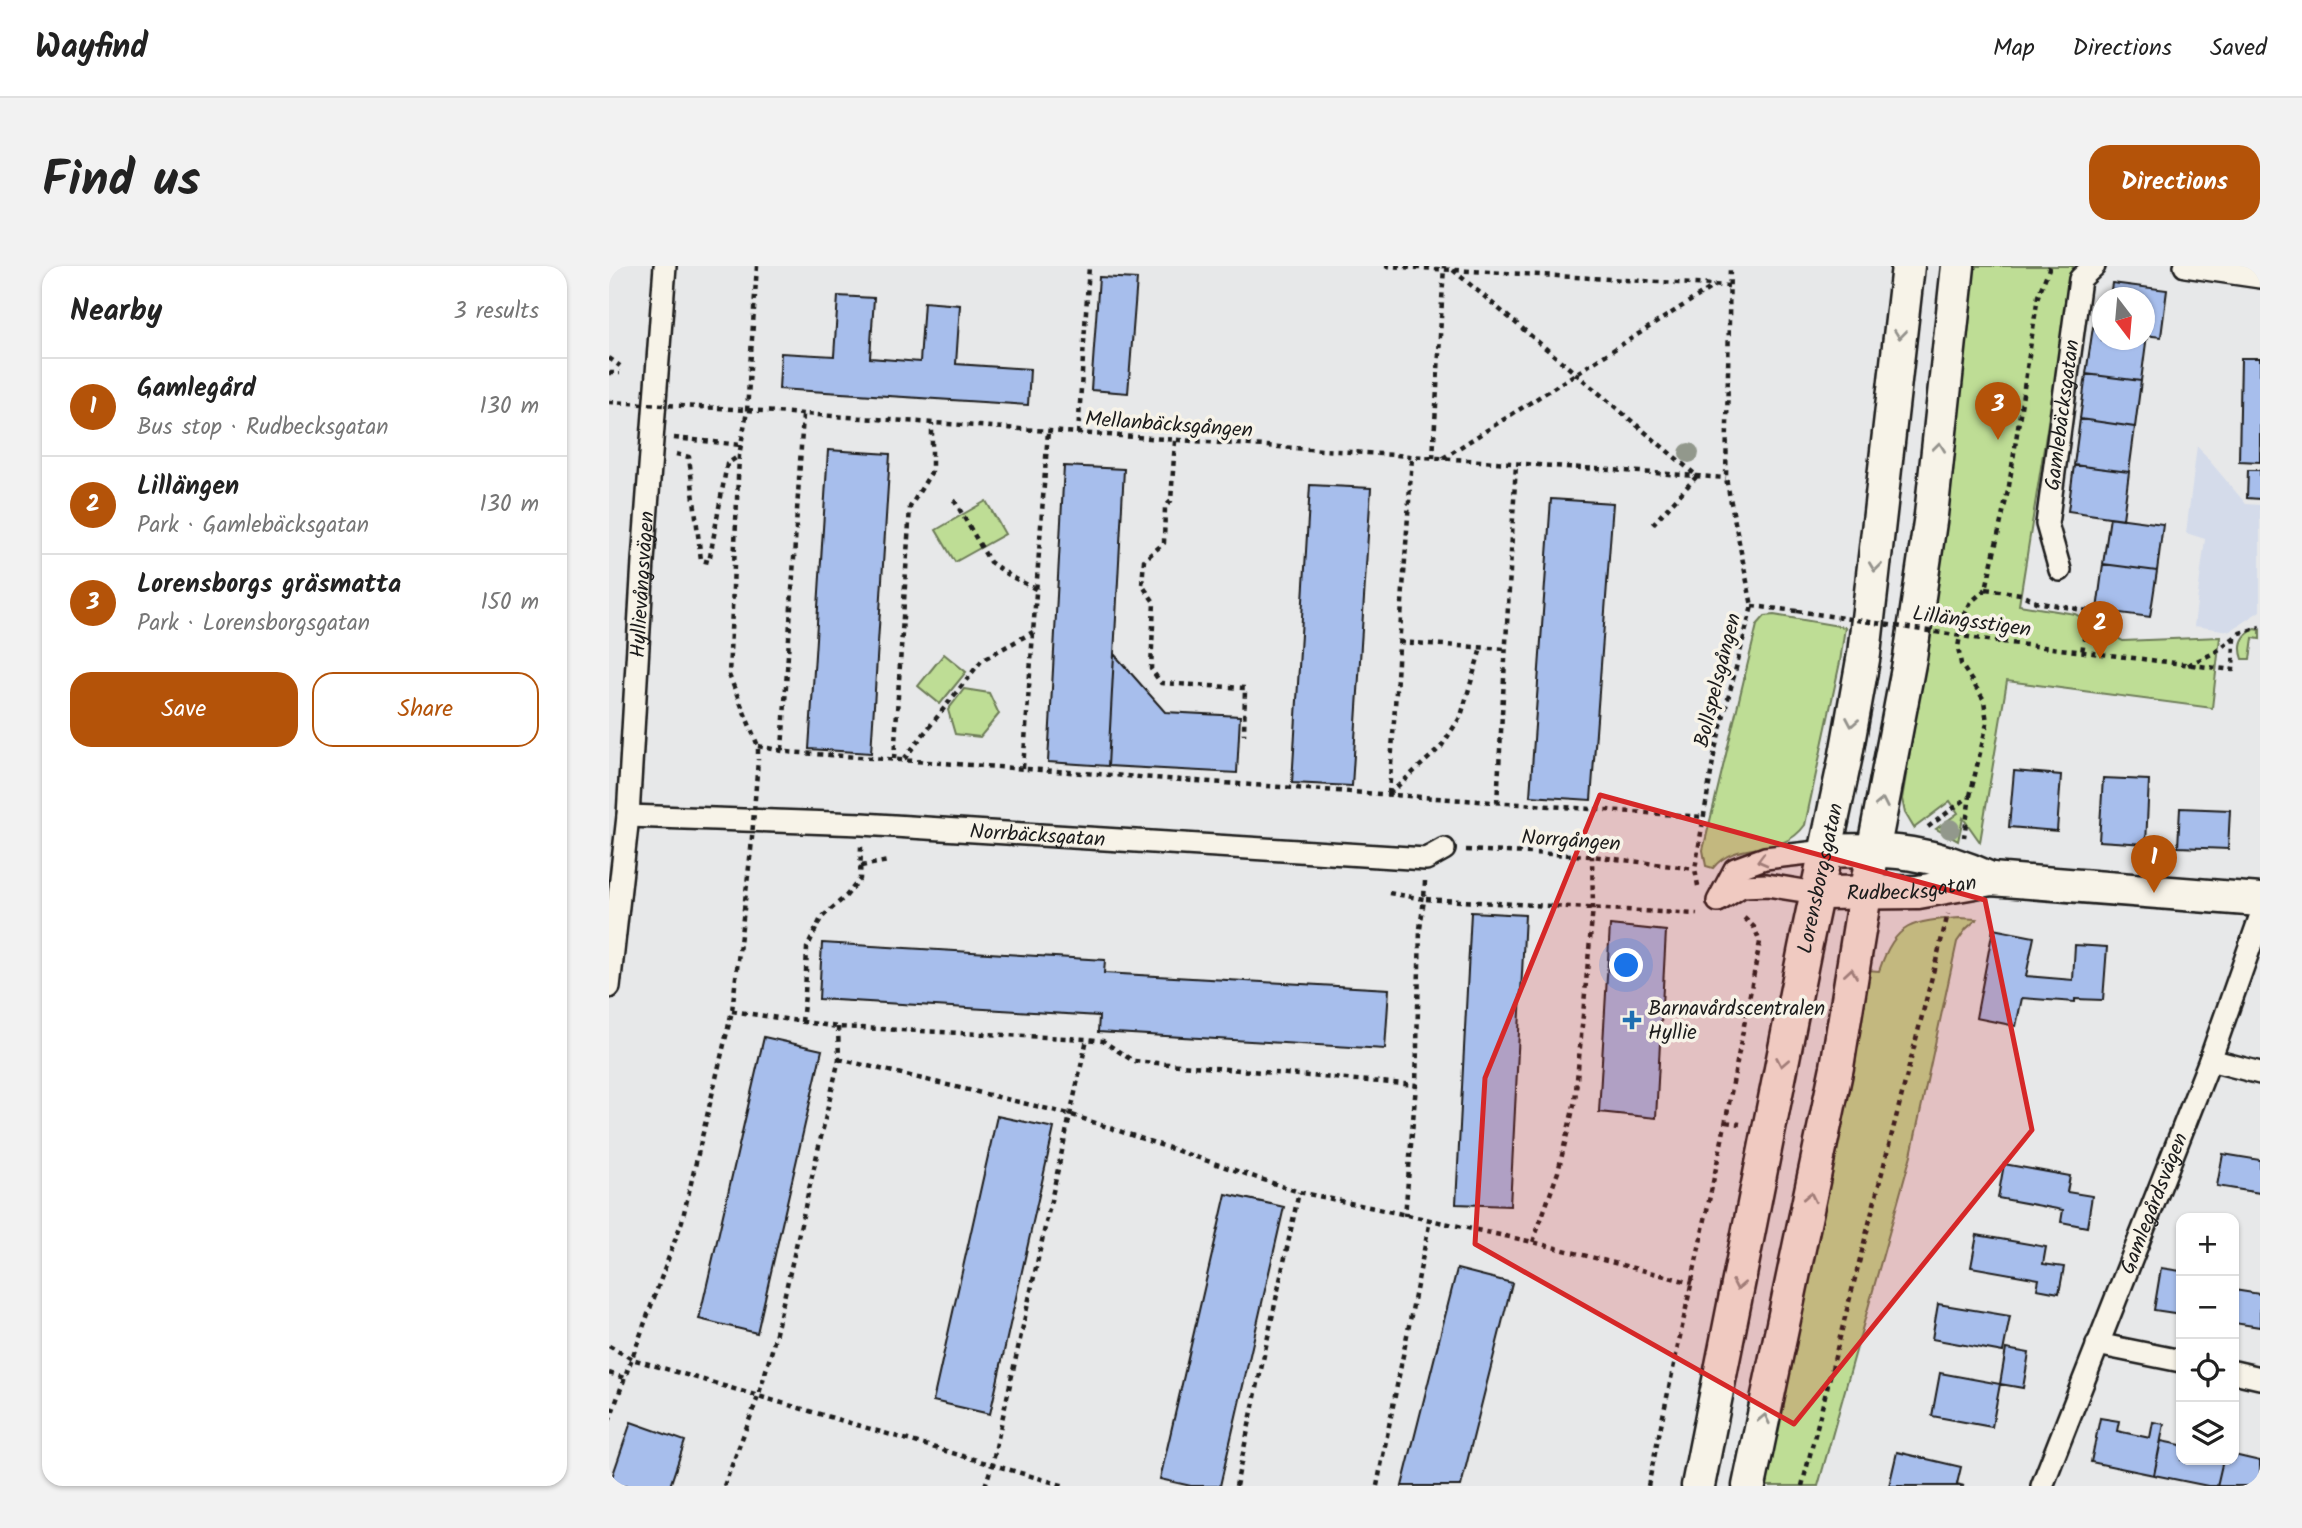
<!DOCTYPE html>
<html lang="en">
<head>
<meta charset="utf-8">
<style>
  body { margin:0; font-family:Kalam,sans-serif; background:#f2f2f2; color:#222 }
  .controls { position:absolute; right:21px; bottom:21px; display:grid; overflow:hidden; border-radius:14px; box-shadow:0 2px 5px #0004 }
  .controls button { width:63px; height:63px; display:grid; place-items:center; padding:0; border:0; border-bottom:2px solid #e0e0e0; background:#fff; color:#222; font:35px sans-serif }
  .compass { position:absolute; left:1483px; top:21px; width:63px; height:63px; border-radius:50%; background:#fff; box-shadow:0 2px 5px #0004; rotate:164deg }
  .you { position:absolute; left:1018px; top:700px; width:24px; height:24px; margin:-18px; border:5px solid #fff; border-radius:50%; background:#1a73e8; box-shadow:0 0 0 10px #1a73e833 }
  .badge { display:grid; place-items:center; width:46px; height:46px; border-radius:50%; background:#b45309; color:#fff; font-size:23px; font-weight:700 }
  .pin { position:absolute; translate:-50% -58px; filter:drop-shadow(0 2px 4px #0008) }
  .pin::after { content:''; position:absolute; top:37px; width:24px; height:21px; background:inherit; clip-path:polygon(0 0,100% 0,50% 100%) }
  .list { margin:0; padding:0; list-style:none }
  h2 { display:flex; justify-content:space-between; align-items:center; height:91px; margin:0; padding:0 28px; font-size:30px }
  h2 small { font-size:23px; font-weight:400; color:#767676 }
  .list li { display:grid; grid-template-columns:46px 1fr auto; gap:21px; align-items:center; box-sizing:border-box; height:98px; padding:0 28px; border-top:2px solid #e0e0e0 }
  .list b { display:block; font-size:26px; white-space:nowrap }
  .list p { margin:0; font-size:23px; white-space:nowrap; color:#767676 }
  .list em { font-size:23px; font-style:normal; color:#767676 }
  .actions { display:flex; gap:14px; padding:21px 28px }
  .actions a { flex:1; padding:16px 0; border:2px solid #b45309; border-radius:21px; text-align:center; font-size:24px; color:#b45309 }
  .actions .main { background:#b45309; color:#fff }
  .icon { flex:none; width:38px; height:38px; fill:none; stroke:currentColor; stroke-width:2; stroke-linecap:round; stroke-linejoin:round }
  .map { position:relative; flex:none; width:1651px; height:1220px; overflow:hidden; border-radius:21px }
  header { display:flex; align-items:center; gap:42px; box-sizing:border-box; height:98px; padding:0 35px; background:#fff; border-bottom:2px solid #e0e0e0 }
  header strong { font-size:33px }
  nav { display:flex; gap:38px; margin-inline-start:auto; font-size:24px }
  .intro { display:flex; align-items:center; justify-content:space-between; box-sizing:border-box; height:168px; padding:0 42px }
  h1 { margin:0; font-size:49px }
  .button { padding:18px 32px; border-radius:21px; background:#b45309; color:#fff; font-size:24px; font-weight:700 }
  main { display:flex; gap:42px; padding:0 42px }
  aside { flex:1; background:#fff; border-radius:21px; box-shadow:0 2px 5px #0004 }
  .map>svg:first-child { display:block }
</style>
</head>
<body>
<header>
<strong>Wayfind</strong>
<nav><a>Map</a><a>Directions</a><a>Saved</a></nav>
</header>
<div class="intro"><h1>Find us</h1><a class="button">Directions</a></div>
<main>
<aside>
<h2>Nearby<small>3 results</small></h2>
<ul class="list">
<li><span class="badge">1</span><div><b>Gamlegård</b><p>Bus stop · Rudbecksgatan</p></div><em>130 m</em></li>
<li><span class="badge">2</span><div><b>Lillängen</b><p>Park · Gamlebäcksgatan</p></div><em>130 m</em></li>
<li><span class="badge">3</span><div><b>Lorensborgs gräsmatta</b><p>Park · Lorensborgsgatan</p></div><em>150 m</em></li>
</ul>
<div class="actions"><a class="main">Save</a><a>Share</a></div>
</aside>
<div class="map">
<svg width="1651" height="1220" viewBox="0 0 1651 1220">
  <rect width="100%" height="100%" fill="#e7e8e9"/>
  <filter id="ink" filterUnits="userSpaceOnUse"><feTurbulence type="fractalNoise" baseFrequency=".0143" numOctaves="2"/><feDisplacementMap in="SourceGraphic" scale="14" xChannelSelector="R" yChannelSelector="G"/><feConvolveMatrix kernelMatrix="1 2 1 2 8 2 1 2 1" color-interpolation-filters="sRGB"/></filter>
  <g filter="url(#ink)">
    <path fill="#d4dbea" d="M1588 180 1637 238 1651 239V345L1621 365 1585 360 1596 273 1577 267Z"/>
    <path fill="#bedd95" stroke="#6d7c58" stroke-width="2" d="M1361 0H1464L1410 339 1466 348 1514 375 1611 371 1603 442 1398 415 1371 576 1354 552 1349 575 1327 563 1349 547 1341 535 1305 562 1296 547 1293 533 1324 348Z
      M377 235 396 268 346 296 327 264Z
      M1165 349 1236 361 1231 396 1196 559C1171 594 1129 571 1104 602L1097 600 1094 584 1148 359 1156 350Z
      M1646 363 1651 364V373L1644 372 1641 393H1634C1629 379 1633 369 1646 363Z
      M335 388 357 406 331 438 309 420Z
      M355 423 380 427 390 448 371 471 346 468 339 444Z
      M1351 652 1368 653 1357 663 1348 676 1302 889 1209 1220H1151L1258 704 1270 705C1287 656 1303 655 1351 652Z"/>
    <path fill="#a7beec" stroke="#1c1c1c" stroke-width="2" d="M490 11 528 13 519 127 482 124Z
      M1503 17 1558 24 1552 71 1535 69V32H1501Z
      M229 30 265 32 261 92 311 96 315 36 351 39 347 98 421 103 419 139 170 123 172 87 225 90Z
      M1484 61 1493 63V74H1535V69H1538L1532 115 1477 108Z
      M1632 92H1651V196L1630 195Z
      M1477 108 1532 115 1526 161 1471 153Z
      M1471 153 1526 161 1520 206 1465 199Z
      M219 184 281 188 262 487 200 483Z
      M1465 199 1520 206 1514 253 1459 245Z
      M455 200 515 203 499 500 439 496Z
      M1639 204H1651V233L1638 232Z
      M701 219 762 222 743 520 683 517Z
      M942 233 1004 237 982 534 921 530Z
      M1501 251 1554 258 1548 305 1494 298Z
      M1494 298 1548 305 1541 351 1488 344Z
      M505 388 556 446 631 450 628 507 499 500Z
      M1405 505 1452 509 1448 565 1400 561Z
      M1494 512 1540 514 1537 578 1490 575Z
      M1571 542 1621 544 1619 583 1569 581Z
      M862 646 916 649 901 940 847 938Z
      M1001 659 1057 665 1047 852 990 846Z
      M1384 663 1425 671 1417 710 1464 714 1466 679 1498 681 1494 734 1466 733V736L1413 732 1407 760 1367 752Z
      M213 677 496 694 495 707 780 723 776 783 489 766 490 750 210 733Z
      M155 771 213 784 148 1067 90 1053Z
      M388 850 445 862 381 1148 324 1135Z
      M1614 888 1651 894V927L1608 920Z
      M1395 898 1461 910 1458 926 1483 930 1478 961 1452 956 1454 944 1389 932Z
      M617 928 675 941 611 1220H582L551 1213Z
      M1368 969 1437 981 1434 998 1455 1001 1450 1027 1428 1023 1430 1013 1362 1001Z
      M1552 1002 1572 1005V1048L1545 1044Z
      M848 1003 903 1017 852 1220H793Z
      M1625 1024 1651 1028V1061L1625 1057Z
      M1329 1038 1401 1050 1394 1086 1323 1073Z
      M1397 1083 1420 1087 1414 1122 1391 1118Z
      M1331 1107 1391 1118 1383 1161 1323 1150Z
      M1491 1152 1510 1155 1508 1165 1541 1172 1544 1156 1555 1158 1545 1209 1482 1196Z
      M22 1156 76 1175 61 1220H0Z
      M1552 1175 1572 1179V1194H1614L1608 1220H1599L1545 1209Z
      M1288 1186 1352 1201 1348 1218 1355 1220H1280Z
      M1625 1189 1651 1195V1220H1608L1614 1194H1625Z"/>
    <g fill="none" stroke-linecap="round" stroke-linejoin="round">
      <g stroke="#1c1c1c" stroke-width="26">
        <g id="street">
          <path d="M1576 0 1651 11"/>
          <path id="s1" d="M1451 304 1438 258 1471 13 1485 0"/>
          <path id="s2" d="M19 550 253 558 817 593 835 583"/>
          <path d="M1111 634 1133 620 1158 619 1207 627"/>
          <path d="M1109 635 1126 603 1156 592 1217 585"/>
          <path id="s3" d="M0 721 19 550 34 295 56 0"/>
          <path d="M1601 794 1651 807"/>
          <path d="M1488 1078 1572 1095"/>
          <path d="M1625 1106 1651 1112"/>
          <path id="s4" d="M1433 1220 1601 794 1651 652"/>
        </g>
      </g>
      <g stroke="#1c1c1c" stroke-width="37">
        <g id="secondary">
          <path d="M1217 585C1281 582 1324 586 1382 613"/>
          <path id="s5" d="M1207 627 1309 626 1382 613 1651 634"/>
          <path id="s6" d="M1089 1220 1196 682 1236 494 1255 388 1299 0"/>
          <path d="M1140 1220 1228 801 1256 628 1301 392 1322 249 1349 0"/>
        </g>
      </g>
      <path stroke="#1c1c1c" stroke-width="4.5" stroke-dasharray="5 5" stroke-linecap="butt" d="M148 0 138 145 130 190 120 409 149 480V494
        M776 0 1120 20
        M844 4 1088 210 1043 259
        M0 92 11 100
        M0 107H11
        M109 142 1117 212
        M469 168 480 0
        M65 172 133 179
        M566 175 562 235 556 241 555 277 535 294 533 319 545 336 542 403 552 417 636 422 635 469
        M67 188 80 191 92 294 100 296 118 198 130 190
        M824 192 835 0
        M834 192 1105 20
        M345 234 381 296 403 311 427 323
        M1377 323 1412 328 1427 336 1479 345 1473 387
        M1143 340 1188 345
        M790 376 896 383
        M1393 376 1624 404 1625 372
        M1579 399 1605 387 1631 367 1651 361
        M149 480 178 486 1095 551
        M173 484 194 149
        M285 493 301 241 323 205V158
        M295 493 373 394 424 366
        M414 502 439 165
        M780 528 803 191
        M780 528 832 481 852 450 872 382
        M1361 530 1378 457 1375 434 1352 398 1349 381 1355 349 1362 336 1377 323 1400 220 1429 30 1441 0
        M888 537 907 198
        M1319 561 1361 530 1355 571
        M857 584 983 590 1086 603
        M252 600 279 595
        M816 615 815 633 1088 648
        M1089 620 1086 603 1106 483 1143 340 1117 212 1121 0
        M780 627 815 633 811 663 807 819 796 950
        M123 745 229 761 478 773 494 775 524 795 807 819
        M193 756 196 729 198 682 212 652 237 630 251 613 252 580
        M230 793 460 848 690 926 924 976 1083 1017
        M1117 856 1131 858
        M924 976 949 906 966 835 984 641 983 590
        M0 1080 23 1093 456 1220
        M0 1107 15 1112
        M0 1155 73 955 123 745 142 584
        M115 1220 149 1131 163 1084 230 793 229 761
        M376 1220 383 1199 478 773
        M627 1220 690 926
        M768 1220 821 954
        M1039 1220 1113 874 1151 676 1145 661 1132 649
        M1193 1220 1339 648"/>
      <use href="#street" stroke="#f7f3e8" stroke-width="21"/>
      <use href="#secondary" stroke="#f7f3e8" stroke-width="32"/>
      <path stroke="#1c1c1c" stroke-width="4.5" stroke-dasharray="5 5" stroke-linecap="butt" d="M0 136 109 142
        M1188 345 1393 376
        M142 584 149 494"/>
    </g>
    <g fill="#92988c">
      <circle cx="1080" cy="187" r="10"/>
      <circle cx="1341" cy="563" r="10"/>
    </g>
    <defs><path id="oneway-chevron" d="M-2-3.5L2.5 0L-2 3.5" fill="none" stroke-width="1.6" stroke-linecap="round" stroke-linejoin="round" transform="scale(1.75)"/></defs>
    <g stroke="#94928c">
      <use href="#oneway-chevron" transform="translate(1291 68) rotate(96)"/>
      <use href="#oneway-chevron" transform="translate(1330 181) rotate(-83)"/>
      <use href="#oneway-chevron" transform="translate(1266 301) rotate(97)"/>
      <use href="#oneway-chevron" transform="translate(1243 456) rotate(100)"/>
      <use href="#oneway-chevron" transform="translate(1273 537) rotate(-79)"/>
      <use href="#oneway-chevron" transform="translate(1153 594) rotate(165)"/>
      <use href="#oneway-chevron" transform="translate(1242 707) rotate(-81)"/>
      <use href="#oneway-chevron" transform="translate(1173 796) rotate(101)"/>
      <use href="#oneway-chevron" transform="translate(1201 931) rotate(-78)"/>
      <use href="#oneway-chevron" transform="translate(1129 1019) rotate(101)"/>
      <use href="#oneway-chevron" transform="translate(1155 1153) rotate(-78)"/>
    </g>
  </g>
  <path fill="#d62828" fill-opacity="0.2" stroke="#d62828" stroke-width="5" stroke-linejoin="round" d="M991 529 1376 634 1423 864 1185 1158 866 978 876 812Z"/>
  <path fill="#1f6fb2" stroke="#f7f3e8" stroke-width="2.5" d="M1019.5 743.5h7v7h7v7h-7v7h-7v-7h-7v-7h7z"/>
  <g text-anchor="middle" stroke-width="7" stroke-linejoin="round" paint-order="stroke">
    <g font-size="21" fill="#1c1c1c" stroke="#f7f3e8">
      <text dy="7" stroke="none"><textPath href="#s1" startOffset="158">Gamlebäcksgatan</textPath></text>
      <text transform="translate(560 158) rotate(4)" y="7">Mellanbäcksgången</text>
      <text dy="7" stroke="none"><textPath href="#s3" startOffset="404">Hyllievångsvägen</textPath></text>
      <text transform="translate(1363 355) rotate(8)" y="7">Lillängsstigen</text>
      <text transform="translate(1108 414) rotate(-76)" y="7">Bollspelsgången</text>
      <text dy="7" stroke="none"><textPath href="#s2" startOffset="410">Norrbäcksgatan</textPath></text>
      <text transform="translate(962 574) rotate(4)" y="7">Norrgången</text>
      <text dy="7" stroke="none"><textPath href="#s6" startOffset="620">Lorensborgsgatan</textPath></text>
      <text dy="7" stroke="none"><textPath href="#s5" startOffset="96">Rudbecksgatan</textPath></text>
      <text dy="7" stroke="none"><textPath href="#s4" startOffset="304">Gamlegårdsvägen</textPath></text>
    </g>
    <g font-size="21" fill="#1c1c1c" stroke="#f7f3e8" text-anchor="start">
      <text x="1039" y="749">Barnavårdscentralen<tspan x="1039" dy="24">Hyllie</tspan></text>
    </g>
  </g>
</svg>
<div class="controls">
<button>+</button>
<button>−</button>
<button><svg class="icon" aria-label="locate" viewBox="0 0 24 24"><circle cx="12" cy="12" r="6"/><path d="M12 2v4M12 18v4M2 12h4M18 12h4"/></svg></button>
<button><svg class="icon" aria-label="layers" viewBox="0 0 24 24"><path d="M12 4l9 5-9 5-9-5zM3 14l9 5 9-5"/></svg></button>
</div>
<svg class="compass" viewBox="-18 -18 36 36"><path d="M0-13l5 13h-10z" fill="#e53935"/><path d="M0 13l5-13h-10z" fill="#767676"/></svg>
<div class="you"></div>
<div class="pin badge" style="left:1545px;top:627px">1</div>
<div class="pin badge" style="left:1491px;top:393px">2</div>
<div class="pin badge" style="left:1389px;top:174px">3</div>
</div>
</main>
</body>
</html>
